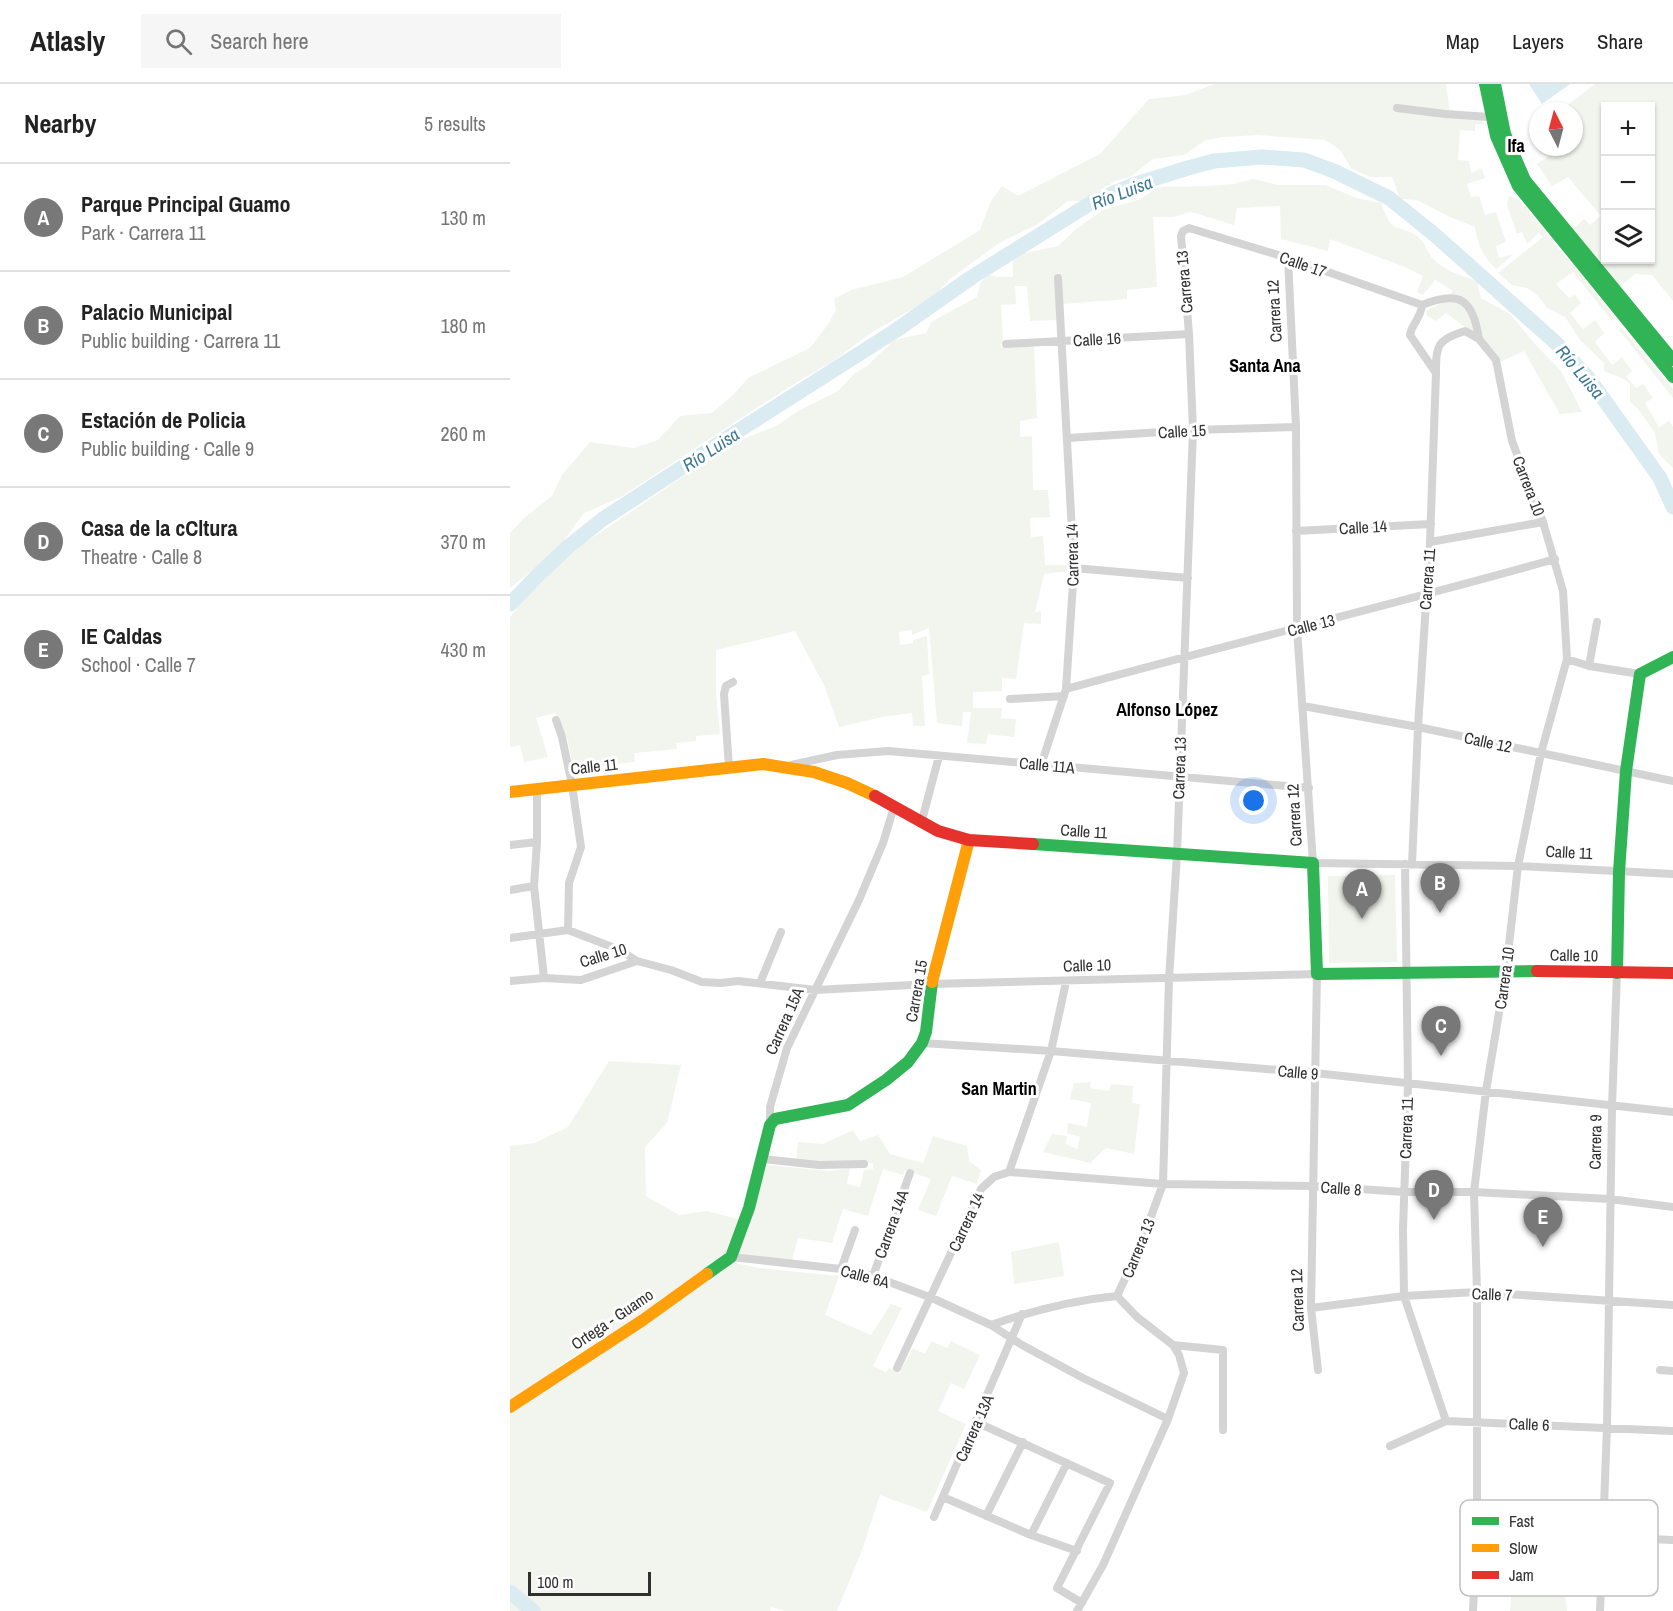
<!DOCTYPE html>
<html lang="en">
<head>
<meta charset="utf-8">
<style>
  body { margin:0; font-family:"Archivo Narrow",sans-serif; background:#f6f6f6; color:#222 }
  .controls { position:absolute; right:18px; top:18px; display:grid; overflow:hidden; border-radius:0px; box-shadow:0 2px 4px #0004 }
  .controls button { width:54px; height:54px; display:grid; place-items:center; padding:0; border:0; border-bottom:2px solid #e0e0e0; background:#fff; color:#222; font:30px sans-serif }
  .compass { position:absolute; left:1019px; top:18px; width:54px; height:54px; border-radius:50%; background:#fff; box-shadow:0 2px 4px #0004; rotate:354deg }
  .scale { position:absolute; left:18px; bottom:15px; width:123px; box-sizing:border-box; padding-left:6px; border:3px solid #303030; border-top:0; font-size:16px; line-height:21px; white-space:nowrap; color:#303030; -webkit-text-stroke:4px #fff; paint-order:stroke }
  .you { position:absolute; left:744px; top:717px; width:21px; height:21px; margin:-15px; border:4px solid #fff; border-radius:50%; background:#1a73e8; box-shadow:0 0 0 9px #1a73e833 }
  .badge { display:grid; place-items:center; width:39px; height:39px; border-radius:50%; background:#787878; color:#fff; font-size:20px; font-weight:700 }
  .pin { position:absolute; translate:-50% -50px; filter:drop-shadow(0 2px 3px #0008) }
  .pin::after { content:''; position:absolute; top:32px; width:21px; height:18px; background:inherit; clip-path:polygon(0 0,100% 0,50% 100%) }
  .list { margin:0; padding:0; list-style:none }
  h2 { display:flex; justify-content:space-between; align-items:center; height:78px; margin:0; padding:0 24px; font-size:26px }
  h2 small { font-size:20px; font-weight:400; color:#767676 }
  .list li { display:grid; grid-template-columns:39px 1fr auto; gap:18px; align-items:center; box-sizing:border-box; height:108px; padding:0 24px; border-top:2px solid #e0e0e0 }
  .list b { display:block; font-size:22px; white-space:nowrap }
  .list p { margin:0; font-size:20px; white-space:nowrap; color:#767676 }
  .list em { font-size:20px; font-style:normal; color:#767676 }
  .icon { flex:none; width:33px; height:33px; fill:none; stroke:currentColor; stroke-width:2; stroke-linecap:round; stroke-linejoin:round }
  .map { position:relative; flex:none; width:1163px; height:1527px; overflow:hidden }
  header { display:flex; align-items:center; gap:36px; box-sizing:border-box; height:84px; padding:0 30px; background:#fff; border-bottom:2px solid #e0e0e0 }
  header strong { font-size:28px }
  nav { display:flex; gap:33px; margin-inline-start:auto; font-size:21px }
  .search { width:420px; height:54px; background:#f6f6f6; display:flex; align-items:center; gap:15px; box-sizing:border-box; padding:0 21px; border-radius:0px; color:#767676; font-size:22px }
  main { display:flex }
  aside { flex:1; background:#fff }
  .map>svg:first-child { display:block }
</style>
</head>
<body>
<header>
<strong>Atlasly</strong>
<div class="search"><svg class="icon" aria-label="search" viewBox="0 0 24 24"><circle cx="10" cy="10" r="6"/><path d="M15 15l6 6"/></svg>Search here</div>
<nav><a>Map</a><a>Layers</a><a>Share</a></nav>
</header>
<main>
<aside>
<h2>Nearby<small>5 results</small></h2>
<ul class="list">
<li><span class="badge">A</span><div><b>Parque Principal Guamo</b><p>Park · Carrera 11</p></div><em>130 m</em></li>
<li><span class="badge">B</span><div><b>Palacio Municipal</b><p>Public building · Carrera 11</p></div><em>180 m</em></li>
<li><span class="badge">C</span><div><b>Estación de Policia</b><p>Public building · Calle 9</p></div><em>260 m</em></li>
<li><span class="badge">D</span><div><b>Casa de la cCltura</b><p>Theatre · Calle 8</p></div><em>370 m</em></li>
<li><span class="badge">E</span><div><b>IE Caldas</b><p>School · Calle 7</p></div><em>430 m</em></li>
</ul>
</aside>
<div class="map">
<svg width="1163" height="1527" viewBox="0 0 1163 1527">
  <rect width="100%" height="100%" fill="#fff"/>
  <path fill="#f2f5ed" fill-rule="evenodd" d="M704 0H936L940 30H972L974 40H965V47L950 46 948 76 959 77 961 89 972 84 975 94 957 100 961 113 969 112 975 131 986 128 996 158 986 162 989 174 1004 170 986 185C973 172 968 162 965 143L938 132 907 116 890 115 882 93H860L842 85 830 66 815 56 748 51 713 53 696 56 674 71 643 75 620 93 605 97 572 117H558L528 140 489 159 440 195 422 214 364 247 323 277 279 303 111 413 74 429 46 467 0 504V449L14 434 42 412 52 391 80 358 124 364 148 356 170 332 202 329 224 310 238 294 300 264 319 239 326 226 324 215 341 206 393 193 470 146 480 119 492 102 508 112 590 70 639 15 676 11Z
    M1085 0H1163V217L1142 191 1125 190 1108 204 1060 148 1074 135 1080 141 1091 132 1058 93 1042 102 1027 80 1039 72 1034 63H1064V27H1050ZM1096 22H1140V176H1096Z
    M743 95 768 101H816L846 114 871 119C883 152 883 138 906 151 914 156 917 167 922 174 935 187 950 191 967 197L971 214 1000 230 1025 260 1051 287 1072 328 1050 330 1014 267 986 280 954 242 936 229 926 237 917 232 916 227 932 219 943 207 925 196 913 211 907 208 913 192 895 183 820 155 818 167 771 155 770 122 727 124 724 141 681 128 663 133H643L647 203 617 206V215L553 220 547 236 520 237 517 202H505L506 220 491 221 493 255 490 262 524 261 527 334 510 337V353L522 352 523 406H538L540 433 520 434 521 453 533 452 535 481H559L560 487 534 490 525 528 531 527V540L514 539 506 595 492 594V607L463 608V624H492L491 634 506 635 504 653 478 650 476 660 457 659 461 628H453L452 642 427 639 419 544 402 551V546L389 548 390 561 403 559V556L417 552 419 590 412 592 415 642H403L402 629 372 633 329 643 314 601 285 547 206 566V609L210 650 186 652V657L166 659 167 665 124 669 125 678 63 685 58 657 45 629 26 634 38 673 14 678 10 661 0 663V533L24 503 70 462 214 365 233 355 266 342 288 327 328 307 344 290 357 282 384 256 416 249 421 238 467 213 470 200 477 190 488 193H503V177L510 170 548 162 566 145 593 126 628 116 649 103 698 102 723 100Z
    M999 112 1009 116 1106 234 1102 237 1063 188 1046 200 1059 214 1065 211 1071 219 1060 229 1073 245 1085 236 1094 249 1085 258 1102 281 1112 273 1122 287 1116 293 1126 304 1133 300 1143 314 1135 319 1149 343 1159 337 1163 343V384L1149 370 1145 349 1128 325 1120 318V300C1113 292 1104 292 1094 287V279L1070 256 1055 233 1037 224 1027 211 1017 204 1002 201 988 189 1033 153 1029 149 1017 160 1012 148 1007 150 997 121Z
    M1112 244 1163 305V314L1109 246Z
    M885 791 887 878 819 879 818 792Z
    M99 977 171 981 157 1039 135 1063 136 1112 169 1131 197 1127 231 1136 216 1170 147 1221 55 1278 25 1303 4 1317 0 1315V1062L25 1059 58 1043Z
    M581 998 580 1004 599 1007 601 1000 623 1002 622 1019 630 1020 624 1070 596 1064 580 1079 533 1068 542 1050 557 1052 556 1060 567 1065 570 1053 557 1049 558 1039 577 1043 581 1019 560 1015 564 999Z
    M343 1046 350 1057 368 1051 380 1070 413 1079 423 1052 457 1062 459 1077 471 1086 467 1100 442 1092 426 1132 408 1126 421 1095 395 1086 393 1091 373 1085 358 1132 333 1125 322 1159 288 1154 282 1176 225 1170 257 1081 319 1087 340 1084 337 1100 350 1103 354 1086 363 1085V1079L286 1077 288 1058 313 1060Z
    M549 1158 554 1192 504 1200 501 1168Z
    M221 1178 249 1184 329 1192 315 1231 361 1251 381 1220 392 1224 363 1282 376 1288 379 1284 389 1289 403 1264 415 1270 421 1257 437 1264 441 1257 470 1271 454 1305 441 1299 428 1327 456 1340 417 1428 370 1411 352 1466 327 1527H275L261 1523 260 1527H0V1326Z
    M1025 1479H1069L1070 1509 1055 1511 1057 1527H1000L1003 1484H1024Z"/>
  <path fill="#daebf2" d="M1019 0H1060L1032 20Z"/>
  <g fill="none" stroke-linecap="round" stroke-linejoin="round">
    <path stroke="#daebf2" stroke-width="15" d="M0 520 28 491 59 462 93 435 217 354 385 247 462 193 581 119 623 101 678 84 704 77 752 73 794 76 824 87 879 114 925 151 1045 258 1080 296 1150 394 1163 423
      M0 1508 23 1527"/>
    <path stroke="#d4d4d4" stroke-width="8" d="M887 24 935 30 980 33
      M778 174 786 343 787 544 803 779 1008 782 1163 790
      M912 221C950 206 963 215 969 255
      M496 260 679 250
      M926 289C926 261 927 256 955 247L969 255 986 276 1002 357 1033 438 1053 507 1057 575 1031 669 1008 782 996 887 976 1007 964 1108 967 1208V1447L963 1527
      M558 354 683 346 786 343
      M786 447 921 440
      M920 458 1033 438
      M564 484 678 494
      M1057 575 1079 582 1130 590
      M1079 582 1087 538
      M556 605C719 560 882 521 1045 475
      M500 615 554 612
      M793 622 908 643 1163 697
      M46 636 52 653 62 701 71 763 59 799 58 846
      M281 681 327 671 378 667 799 704
      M531 681 556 605 564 484 548 194
      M219 684 214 610 216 602 223 598
      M27 705V758L24 802 34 894
      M411 740 429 672
      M0 761 27 758
      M895 780 898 1001 893 1145 894 1212 936 1337
      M902 780 908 643 920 458 926 289 900 251C901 241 911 234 912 221
      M0 806 24 802
      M0 854 58 846 110 866 127 877
      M0 897 34 894 71 896 127 877 161 886 192 898 211 899 228 897 305 906 421 900 807 890 801 1224 808 1286
      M250 899 271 848
      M412 959 541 967 805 989 1163 1028
      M260 1041V1023L277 964 349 816 373 759 384 723
      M252 1075 309 1081 354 1080
      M499 1088 653 1100 803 1102 894 1108H964L1100 1115 1163 1123
      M221 1173 331 1185 363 1192 422 1214 481 1241 512 1261 573 1294 658 1335
      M331 1185 345 1146
      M363 1192 400 1089
      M607 1212 630 1162 653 1100 659 895 667 770 683 346 679 250 671 152 673 147 679 144 778 174 912 221
      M801 1224 894 1212 967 1208 1163 1221
      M481 1241C521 1227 565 1216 607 1212L627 1233 663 1261 713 1266V1346
      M387 1284 471 1105 484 1093 499 1088 541 967 556 898
      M1150 1286 1163 1287
      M466 1338 600 1399 547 1504 572 1519
      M880 1362 936 1337 1163 1347
      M433 1413 521 1451 567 1467
      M476 1432 513 1358
      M424 1433 512 1230
      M967 1447 1163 1456
      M521 1451 557 1379
      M567 1527 593 1481 658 1335 674 1289 669 1271 663 1261
      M1090 1527 1097 1343 1102 1023 1107 889"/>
    <path stroke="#30b455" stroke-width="12" d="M975 0 986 52 1008 102 1163 293
      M985 0 995 50 1015 96 1163 276
      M523 760 803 779 807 890 1027 887
      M1107 889 1109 788 1116 687 1130 590 1163 573
      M197 1190 221 1173 239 1124 260 1041 265 1035 338 1021 376 996 398 978 412 959 416 948 422 898"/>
    <path stroke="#ff9f0a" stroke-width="12" d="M0 708 253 680 304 688 337 699 365 712
      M422 898 459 756
      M0 1323 133 1236 197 1190"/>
    <path stroke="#e5322d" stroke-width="12" d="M365 712 428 747 459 756 523 760
      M1027 887 1163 889"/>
  </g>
  <g text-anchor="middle" stroke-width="6" stroke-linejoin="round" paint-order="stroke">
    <g font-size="16" fill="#303030" stroke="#fff">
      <text transform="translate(793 180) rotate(19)" y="6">Calle 17</text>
      <text transform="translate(674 198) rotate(-95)" y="6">Carrera 13</text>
      <text transform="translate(764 227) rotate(-93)" y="6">Carrera 12</text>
      <text transform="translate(587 255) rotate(-3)" y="6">Calle 16</text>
      <text transform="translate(672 347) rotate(-3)" y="6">Calle 15</text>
      <text transform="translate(1019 402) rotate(69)" y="6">Carrera 10</text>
      <text transform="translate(853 443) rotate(-3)" y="6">Calle 14</text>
      <text transform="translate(562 471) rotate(-91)" y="6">Carrera 14</text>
      <text transform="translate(917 495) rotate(-86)" y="6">Carrera 11</text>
      <text transform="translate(801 541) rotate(-14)" y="6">Calle 13</text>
      <text transform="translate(978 658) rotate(12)" y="6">Calle 12</text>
      <text transform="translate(537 681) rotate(5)" y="6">Calle 11A</text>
      <text transform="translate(84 682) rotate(-6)" y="6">Calle 11</text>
      <text transform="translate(669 684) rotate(-88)" y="6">Carrera 13</text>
      <text transform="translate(784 731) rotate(-93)" y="6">Carrera 12</text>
      <text transform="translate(574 747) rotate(4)" y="6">Calle 11</text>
      <text transform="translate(1059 768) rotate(3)" y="6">Calle 11</text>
      <text transform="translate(93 871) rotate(-17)" y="6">Calle 10</text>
      <text transform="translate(1064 871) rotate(1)" y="6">Calle 10</text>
      <text transform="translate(577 881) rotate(-2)" y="6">Calle 10</text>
      <text transform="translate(994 894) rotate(-82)" y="6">Carrera 10</text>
      <text transform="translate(406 907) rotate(-80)" y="6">Carrera 15</text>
      <text transform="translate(274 937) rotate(-66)" y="6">Carrera 15A</text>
      <text transform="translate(788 988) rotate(5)" y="6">Calle 9</text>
      <text transform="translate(896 1044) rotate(-88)" y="6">Carrera 11</text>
      <text transform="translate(1085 1058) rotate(-89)" y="6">Carrera 9</text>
      <text transform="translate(831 1104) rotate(4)" y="6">Calle 8</text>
      <text transform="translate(456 1138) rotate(-65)" y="6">Carrera 14</text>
      <text transform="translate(381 1140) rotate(-70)" y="6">Carrera 14A</text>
      <text transform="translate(628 1164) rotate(-68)" y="6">Carrera 13</text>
      <text transform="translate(355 1192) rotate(15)" y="6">Calle 6A</text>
      <text transform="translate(982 1210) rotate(2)" y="6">Calle 7</text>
      <text transform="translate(787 1216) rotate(-92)" y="6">Carrera 12</text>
      <text transform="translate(102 1235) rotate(-34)" y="6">Ortega - Guamo</text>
      <text transform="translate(1019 1340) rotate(2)" y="6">Calle 6</text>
      <text transform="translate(464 1344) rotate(-66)" y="6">Carrera 13A</text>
    </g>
    <g font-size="18" font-weight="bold" fill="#000" stroke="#fff">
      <text x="1006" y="68">Ifa</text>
      <text x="755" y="288">Santa Ana</text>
      <text x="657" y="632">Alfonso López</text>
      <text x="489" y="1011">San Martin</text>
    </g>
    <g font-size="18" font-style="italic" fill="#3b7895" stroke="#fff">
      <text transform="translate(612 109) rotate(-21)" y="6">Río Luisa</text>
      <text transform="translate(1070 288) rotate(50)" y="6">Río Luisa</text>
      <text transform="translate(201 366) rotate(-33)" y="6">Río Luisa</text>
    </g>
  </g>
  <rect x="950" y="1416" width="198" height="96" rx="9" fill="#fff" stroke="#c1c1c1" stroke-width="1.5"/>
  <rect x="962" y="1433" width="27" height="8" fill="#30b455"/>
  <rect x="962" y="1460" width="27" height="8" fill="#ff9f0a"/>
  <rect x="962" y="1487" width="27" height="8" fill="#e5322d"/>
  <g font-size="16" fill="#303030">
    <text x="999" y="1443">Fast</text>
    <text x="999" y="1470">Slow</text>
    <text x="999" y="1497">Jam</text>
  </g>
</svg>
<div class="controls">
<button>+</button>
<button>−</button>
<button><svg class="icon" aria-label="layers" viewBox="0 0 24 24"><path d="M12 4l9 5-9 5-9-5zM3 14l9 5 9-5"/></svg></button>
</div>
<svg class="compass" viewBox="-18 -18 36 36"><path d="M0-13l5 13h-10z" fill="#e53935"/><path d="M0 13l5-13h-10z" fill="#767676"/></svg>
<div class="scale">100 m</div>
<div class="you"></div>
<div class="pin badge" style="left:852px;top:835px">A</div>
<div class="pin badge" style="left:930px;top:829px">B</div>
<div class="pin badge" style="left:931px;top:972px">C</div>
<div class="pin badge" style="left:924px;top:1136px">D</div>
<div class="pin badge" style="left:1033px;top:1163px">E</div>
</div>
</main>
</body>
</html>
